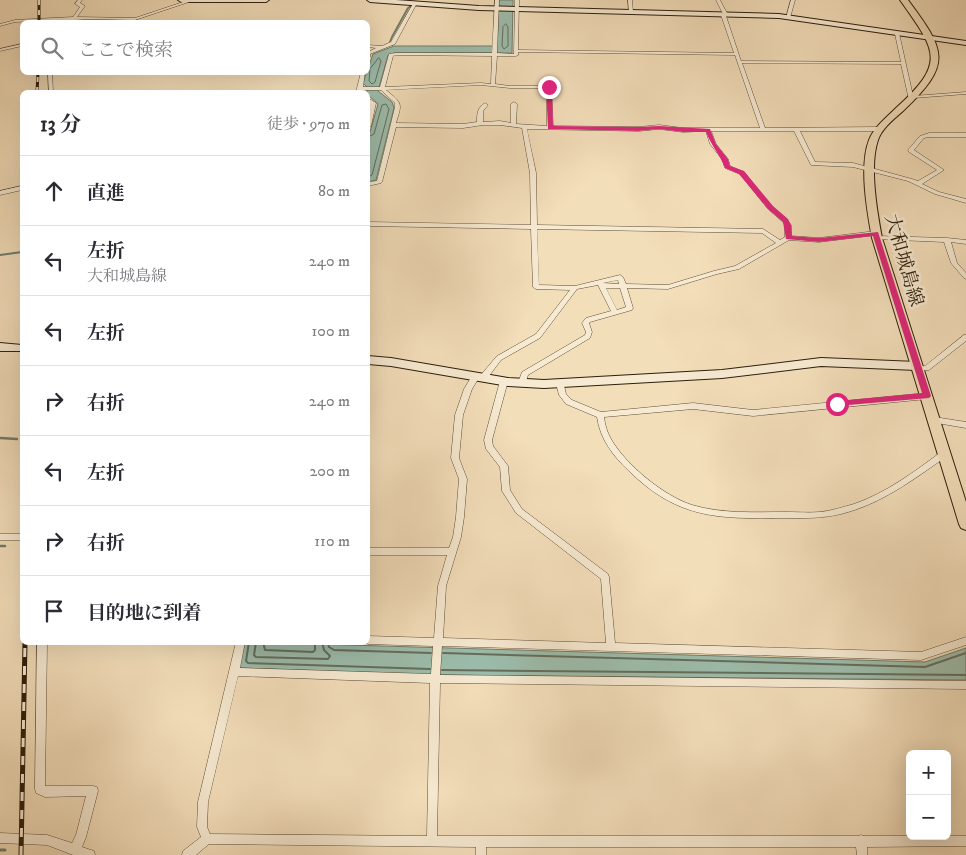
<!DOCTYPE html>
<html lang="ja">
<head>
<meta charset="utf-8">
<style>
  body { margin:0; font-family:"IM FELL DW Pica","Noto Serif JP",serif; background:#f7f7f7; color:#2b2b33 }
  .controls { position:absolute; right:15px; bottom:15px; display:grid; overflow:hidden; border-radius:8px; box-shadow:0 5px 20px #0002 }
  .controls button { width:45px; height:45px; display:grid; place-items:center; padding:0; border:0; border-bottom:1px solid #e1e1e2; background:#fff; color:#2b2b33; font:25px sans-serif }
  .stop { position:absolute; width:15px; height:15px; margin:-11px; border:4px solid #db2777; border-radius:50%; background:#fff }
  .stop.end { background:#db2777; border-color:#fff; box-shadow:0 1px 5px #0008 }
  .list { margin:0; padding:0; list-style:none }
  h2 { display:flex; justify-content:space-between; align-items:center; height:65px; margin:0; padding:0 20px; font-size:21px }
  h2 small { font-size:16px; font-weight:400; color:#7c7c81 }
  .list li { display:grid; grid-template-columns:32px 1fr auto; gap:15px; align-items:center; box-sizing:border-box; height:70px; padding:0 20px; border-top:1px solid #e1e1e2 }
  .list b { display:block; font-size:19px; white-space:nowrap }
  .list p { margin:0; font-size:16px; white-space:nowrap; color:#7c7c81 }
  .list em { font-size:16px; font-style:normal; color:#7c7c81 }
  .icon { flex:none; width:28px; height:28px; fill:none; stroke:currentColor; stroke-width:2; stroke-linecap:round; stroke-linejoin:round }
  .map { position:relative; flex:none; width:966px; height:855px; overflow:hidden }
  .search { position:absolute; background:#fff; box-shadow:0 5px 20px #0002; left:20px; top:20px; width:350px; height:55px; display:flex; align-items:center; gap:12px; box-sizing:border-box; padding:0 18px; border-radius:8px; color:#7c7c81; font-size:19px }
  .panel { position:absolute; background:#fff; box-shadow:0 5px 20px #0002; left:20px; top:90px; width:350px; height:555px; border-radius:8px }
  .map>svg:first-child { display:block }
</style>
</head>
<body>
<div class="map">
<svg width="966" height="855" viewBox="0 0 966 855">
  <rect width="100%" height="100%" fill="#f3deba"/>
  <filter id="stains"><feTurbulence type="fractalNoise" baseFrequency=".004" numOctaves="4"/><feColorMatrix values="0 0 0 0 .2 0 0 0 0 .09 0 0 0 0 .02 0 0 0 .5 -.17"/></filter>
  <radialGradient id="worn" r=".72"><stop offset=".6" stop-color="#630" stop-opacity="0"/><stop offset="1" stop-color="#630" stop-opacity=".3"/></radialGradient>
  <path fill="#9cbcab" stroke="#707d6b" d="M499 0H513L512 53H394L388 55 378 91 392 102 394 108 376 180 368 182V139L378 104 368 95 366 86 363 83 373 54 394 46H497Z
    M245 642 925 662 966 648V680L442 675 239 668Z"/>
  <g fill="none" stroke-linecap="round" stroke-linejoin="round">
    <path stroke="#646d5b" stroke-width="1" d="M506 24 508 27V46L504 49 502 46 503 27Z
      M379 58 381 61 375 82 372 84 369 81 370 69Z
      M368 137 374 134 382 105 386 104 389 109 372 175 368 177"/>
    <path stroke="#646d5b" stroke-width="2" d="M249 642 246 661 248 663 430 669
      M256 642 254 655 256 657 328 659 330 656 324 650 322 642
      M263 642 265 650 313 652 315 650V642
      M328 642 329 647 334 650 431 653
      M443 653 925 667 966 653
      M442 670 966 675"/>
    <path stroke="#707d6b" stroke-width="2" d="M392 45 390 42 392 37 408 8 414 4
      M0 255 22 252"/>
    <path stroke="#707d6b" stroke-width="2.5" d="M0 438 17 439
      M0 546H5"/>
    <path stroke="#707d6b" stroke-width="3" d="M0 850H5"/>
    <g stroke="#5e4e37" stroke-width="1">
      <path id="street" d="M78 0H82L80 3 85 6 77 17 135 18 189 0H195L135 20 88 19 75 20 73 21 71 20 15 22 0 26V24L15 20 73 17 80 7 75 4Z
        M495 0H499L497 53 514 54 515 0H519L518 50 734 53 721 15 723 14 716 0H720L728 15 726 16 741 61 901 62 895 34 899 33 913 96 966 92V94L913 98V100H909L901 64 742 63 765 128 880 127 883 129 880 131H800L815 162 853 163 912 179 918 181 937 170 909 152 908 150 920 136 929 133H966V137H929L924 138 914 150 944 170 922 184 939 192 966 199V203L935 194 908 181 853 167 811 165 794 131H711L716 144 728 159 730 166 744 172 772 207 787 220 791 225V236L819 238 876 231 879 233 876 235 819 242 789 240 739 269 717 274 668 289 627 288 633 308 632 310 590 322 589 323 592 332 590 338 528 375 525 385H519L518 383 522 372 585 335 586 332 582 323 586 318 611 311 598 285 577 289 540 338 501 360 486 380H480L479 378 480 376 497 356 536 334 570 290 536 289 533 287 531 229 368 226V222L531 225 530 173 522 128 500 125H483L463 128 396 127 382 182 381 183 368 186V182L377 181 395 107V103L381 90H362L361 92H357V88L361 72H365L363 87H380L389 54 396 53H492ZM518 52 735 55 760 128H683L659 125 639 127 553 126 551 86H510L495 84 497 56H516L518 55ZM396 55 492 56 491 84 481 83 385 87 393 56ZM481 85 510 88H547V126L516 124 517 104 514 102 511 104V123L500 121 483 122V111L488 105 485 103C477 108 477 114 477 122L463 124 396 123C402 103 403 104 386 90ZM527 129 639 131 659 129 683 132 706 131 710 144 722 159 725 168 740 174 768 209 783 222 785 225V237L780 240 763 229 537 225 536 173ZM537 229 762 233 776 243 735 266 714 271 668 285 626 284 623 277 620 275 575 286 539 285ZM618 280 619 284 603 283ZM606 288H620L626 307 617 310Z
        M628 0H632L633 12 629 11Z
        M791 0H795L790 18 788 19 786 18Z
        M414 2 417 3 395 44 370 54V57H368V52L376 48 368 47V45L382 46 391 42Z
        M22 44V46L0 51V49Z
        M48 72H52L53 92H49Z
        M368 98 376 103 371 126 368 128V117L370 103 368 101Z
        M22 186V190L0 195V191Z
        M877 236 947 238 966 240V244L951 242 957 263 966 273V279L964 278 951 263 944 242 875 239V237Z
        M964 335H966V341L929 370 916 371 914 369 916 367 925 366Z
        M476 373 480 376 472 389 463 415 459 458 467 479 464 517 461 537 446 586 443 638 606 643 601 579 516 513 502 491 500 467 486 449 484 440 500 381 504 378 508 381 492 440 493 446 508 466 510 490 522 509 608 574 609 577 615 643 921 652 966 637V645L921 660 442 646 440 675 966 681V689L440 683 437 836H858L861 835 864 836H966V846L867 847V855H857L856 847H486V855H476V847L209 844 196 855H182L183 851 201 837 197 827 198 802 236 642H245L240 668 431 674 433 646 368 644 365 642H368V636L434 638 438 586 447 555H368V548H449L453 537 456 517 459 479 451 458 455 415 464 389 473 374ZM238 676 430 683 427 836 210 834 207 827 208 802Z
        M560 380 563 381 566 394 572 400 601 412 693 403 753 410 927 393 931 396 927 399 753 416 693 409 604 417C605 425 607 432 611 439 626 465 664 496 692 505 722 514 756 512 786 512 798 512 809 513 820 512 831 511 843 507 854 504 886 493 914 472 941 452H947L948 454 947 456C913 480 881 504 841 514 821 519 801 518 780 518 716 519 677 518 629 471 613 456 600 439 597 417L566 404 559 395 556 383Z
        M934 417 966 422V428L931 422 930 420Z
        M0 534H22V540H0Z
        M37 642H47L45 786H93L97 787 98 791 86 837 82 847 94 851 95 855H73L47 845 0 843V833L47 835 72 843 76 835 86 796 45 797 36 793 35 789Z"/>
    </g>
    <g stroke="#2d1e0b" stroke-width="2">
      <path id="secondary" d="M178 0H269L266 2H181Z
        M367 0H396L479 6 779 14 966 41V45L779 18 479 10 370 2Z
        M0 343 22 345V351H0Z
        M368 356 391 358 508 378 544 380 722 370 821 358 917 362 922 366 917 370 821 366 722 378 544 388 508 386 391 366 368 364Z"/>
    </g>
    <g stroke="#2d1e0b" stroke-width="2">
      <path id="primary" d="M900 0H908C946 51 953 64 903 111 894 119 882 128 878 140 869 166 877 211 882 238L966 502V530L961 528 959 524 872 238C867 211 859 166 869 140 874 127 887 117 896 108 947 62 936 51 900 0Z"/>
    </g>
    <use href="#street" fill="#f7ead2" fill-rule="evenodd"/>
    <use href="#secondary" fill="#f7ead2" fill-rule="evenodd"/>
    <use href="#primary" fill="#f3deba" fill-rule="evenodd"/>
    <g stroke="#2d1e0b" stroke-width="3">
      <path id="rail-far1" d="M39 0V22
        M37 92 38 72"/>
    </g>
    <g stroke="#2d1e0b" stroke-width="5">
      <path id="rail" d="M21 855 25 642"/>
    </g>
    <use href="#rail-far1" stroke="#f7ead2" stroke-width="2" stroke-dasharray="5" stroke-linecap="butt"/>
    <use href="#rail" stroke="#f7ead2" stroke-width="3" stroke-dasharray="9" stroke-linecap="butt"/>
  </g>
  <path fill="#db2777" d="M549 85 552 87 553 126 638 127 659 126 710 129 716 144 728 159 730 166 744 171 773 206 788 219 791 225 792 236 819 238 878 232 931 396 929 398 837 406 833 404 837 401 922 393 873 236 819 242 786 239 783 222 768 209 739 174 725 168C720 155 711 145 706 132H683L659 129 638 131 548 129 546 87Z"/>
  <g text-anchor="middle" stroke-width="5" stroke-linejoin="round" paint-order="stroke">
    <g font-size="19" fill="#2d1e0b" stroke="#f7ead2">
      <text transform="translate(905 260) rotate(74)" y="7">大和城島線</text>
    </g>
  </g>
  <rect width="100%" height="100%" filter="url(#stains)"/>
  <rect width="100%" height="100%" fill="url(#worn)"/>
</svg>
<div class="controls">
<button>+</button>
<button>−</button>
</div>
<div class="stop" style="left:837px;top:404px"></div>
<div class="stop end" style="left:549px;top:87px"></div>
<div class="search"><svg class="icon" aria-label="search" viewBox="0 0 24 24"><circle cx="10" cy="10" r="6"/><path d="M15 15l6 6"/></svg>ここで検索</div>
<section class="panel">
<h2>13 分<small>徒歩 · 970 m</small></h2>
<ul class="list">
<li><svg class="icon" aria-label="ahead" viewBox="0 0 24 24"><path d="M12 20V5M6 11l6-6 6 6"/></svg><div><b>直進</b></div><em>80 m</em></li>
<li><svg class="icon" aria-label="left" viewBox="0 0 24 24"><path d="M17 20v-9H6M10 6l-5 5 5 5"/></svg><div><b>左折</b><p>大和城島線</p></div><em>240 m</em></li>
<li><svg class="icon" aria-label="left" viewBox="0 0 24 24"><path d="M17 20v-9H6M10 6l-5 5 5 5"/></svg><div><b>左折</b></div><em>100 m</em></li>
<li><svg class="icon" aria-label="right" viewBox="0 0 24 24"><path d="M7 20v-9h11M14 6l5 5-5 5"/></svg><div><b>右折</b></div><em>240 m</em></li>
<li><svg class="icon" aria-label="left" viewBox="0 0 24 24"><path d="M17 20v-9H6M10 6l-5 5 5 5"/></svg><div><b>左折</b></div><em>200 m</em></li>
<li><svg class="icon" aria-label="right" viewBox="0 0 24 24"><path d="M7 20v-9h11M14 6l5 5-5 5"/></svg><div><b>右折</b></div><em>110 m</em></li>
<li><svg class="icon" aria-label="arrive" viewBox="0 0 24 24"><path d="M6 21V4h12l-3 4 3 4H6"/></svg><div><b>目的地に到着</b></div></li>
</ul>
</section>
</div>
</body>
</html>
